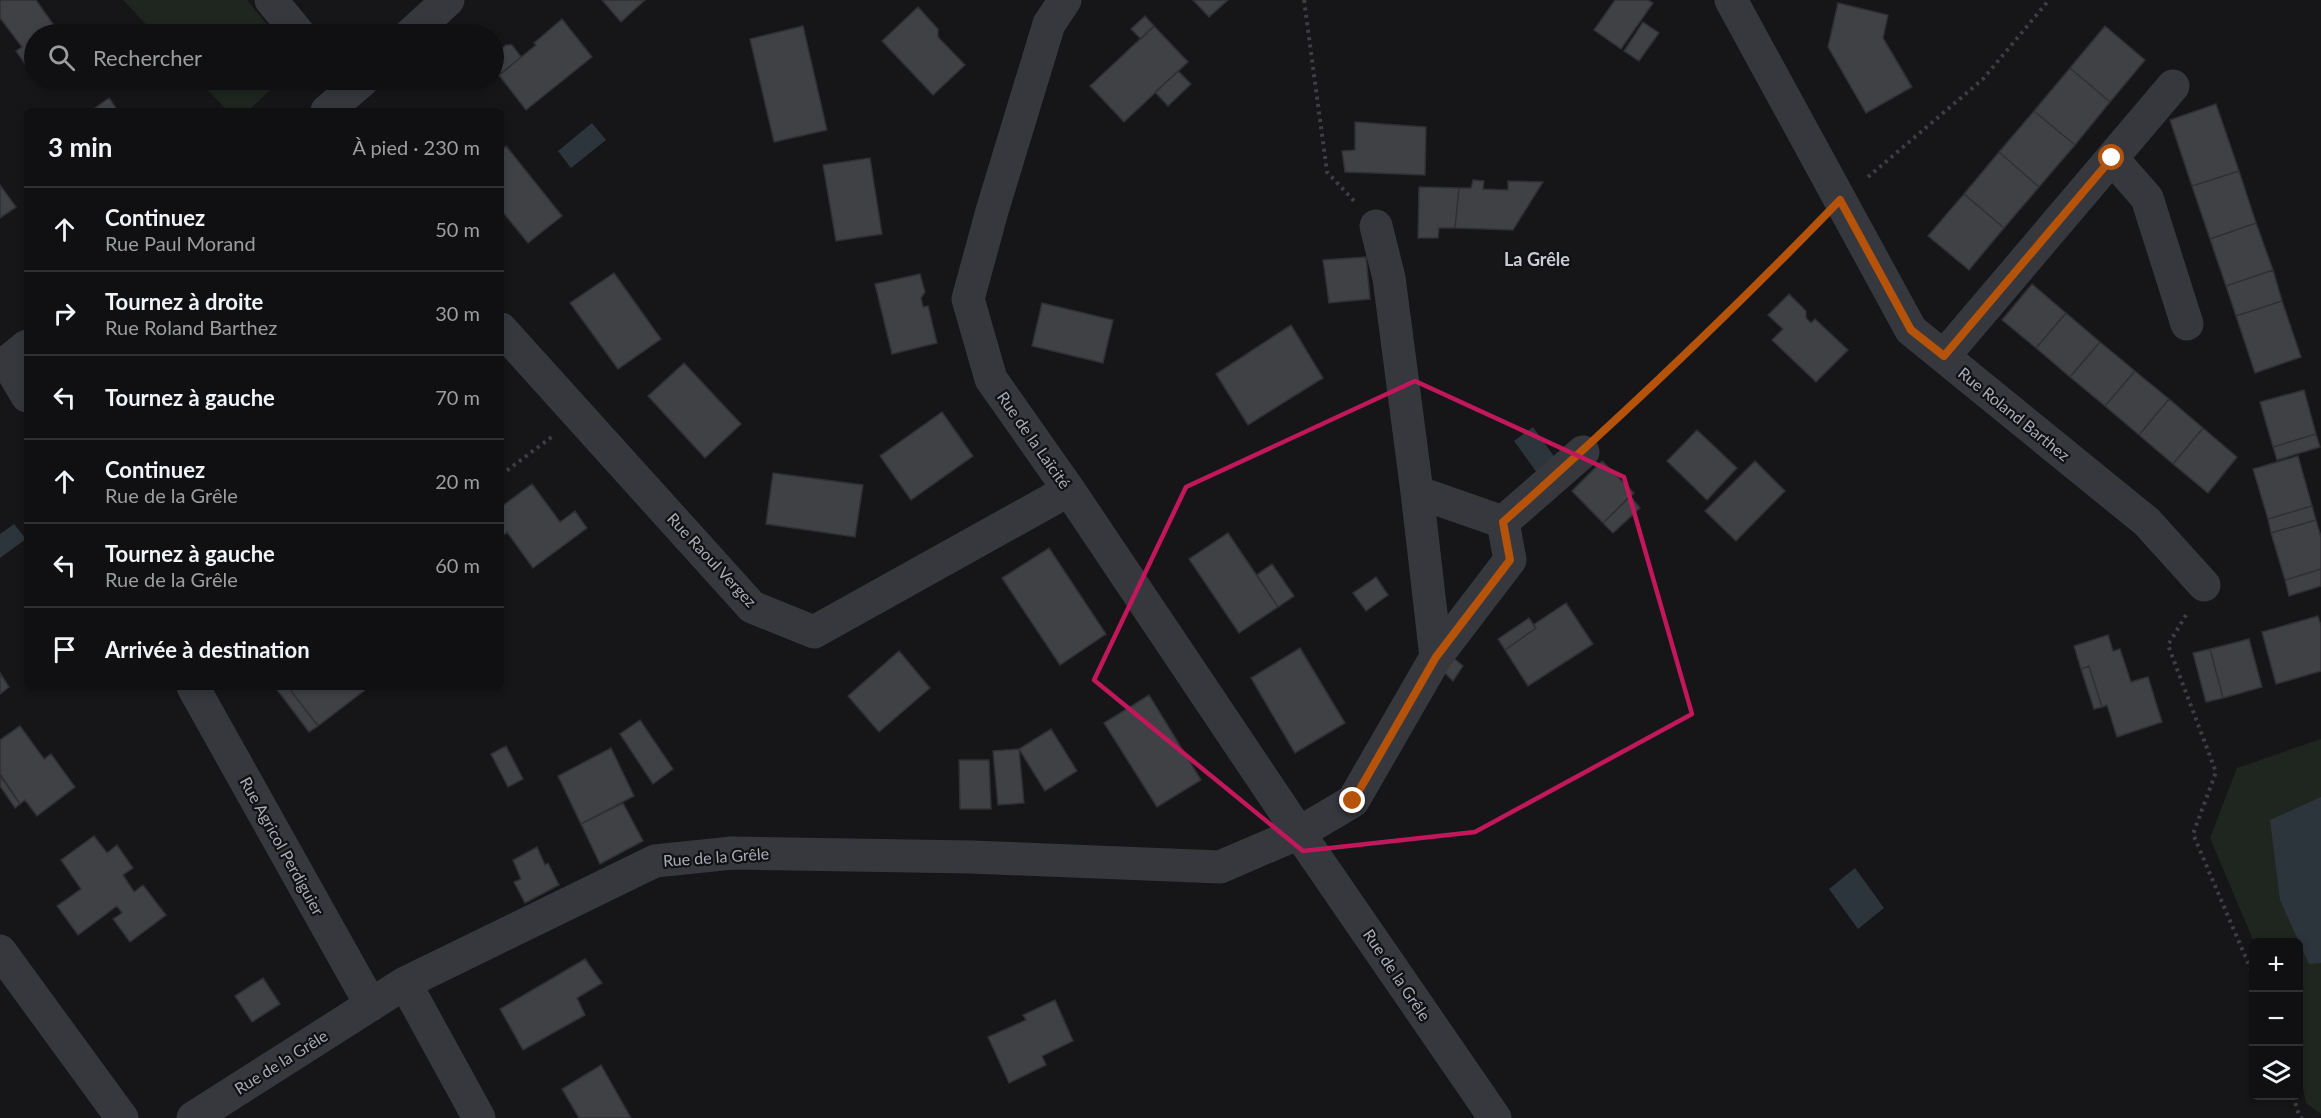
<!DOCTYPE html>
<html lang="fr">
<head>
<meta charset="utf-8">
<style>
  body { margin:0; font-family:Lato,sans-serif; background:#1e1e20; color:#f1f3f6 }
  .controls { position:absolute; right:18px; bottom:18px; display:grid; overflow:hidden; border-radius:9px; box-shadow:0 3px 9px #0003 }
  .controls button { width:54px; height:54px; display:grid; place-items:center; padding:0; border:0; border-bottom:2px solid #303032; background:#101012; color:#f1f3f6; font:30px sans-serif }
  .stop { position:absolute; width:18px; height:18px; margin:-14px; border:4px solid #b45309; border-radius:50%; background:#fff }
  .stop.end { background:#b45309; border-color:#fff; box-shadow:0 2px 6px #0008 }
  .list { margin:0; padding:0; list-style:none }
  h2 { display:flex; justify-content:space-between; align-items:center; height:78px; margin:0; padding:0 24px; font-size:26px }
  h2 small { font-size:20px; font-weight:400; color:#9c9d9f }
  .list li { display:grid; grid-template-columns:39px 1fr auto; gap:18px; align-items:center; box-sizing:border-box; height:84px; padding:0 24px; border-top:2px solid #303032 }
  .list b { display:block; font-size:22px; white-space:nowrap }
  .list p { margin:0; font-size:20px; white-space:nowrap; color:#9c9d9f }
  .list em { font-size:20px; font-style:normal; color:#9c9d9f }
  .icon { flex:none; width:33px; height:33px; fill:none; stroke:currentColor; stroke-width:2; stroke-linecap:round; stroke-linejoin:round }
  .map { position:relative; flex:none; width:2321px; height:1118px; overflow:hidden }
  .search { position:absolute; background:#101012; box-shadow:0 3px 9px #0003; left:24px; top:24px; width:480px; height:66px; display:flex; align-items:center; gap:15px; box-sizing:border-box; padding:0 21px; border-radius:33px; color:#9c9d9f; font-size:22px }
  .panel { position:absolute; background:#101012; box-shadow:0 3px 9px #0003; left:24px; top:108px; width:480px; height:582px; border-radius:9px }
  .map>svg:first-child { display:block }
</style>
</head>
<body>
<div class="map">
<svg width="2321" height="1118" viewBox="0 0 2321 1118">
  <rect width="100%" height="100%" fill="#161618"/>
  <path fill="#1e261f" d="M123 0H247L275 34H155Z
    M198 80H281L248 111H228Z
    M2321 739V1114L2306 1103 2299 1068 2298 942H2254L2210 838 2237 768Z"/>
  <path fill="#2c353c" d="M592 123 606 140 571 168 558 151Z
    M1533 427 1558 462 1540 477 1514 441Z
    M14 524 26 539 0 558V534Z
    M2321 797V963L2309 964 2280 900 2270 820Z
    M1855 868 1884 908 1858 929 1829 889Z"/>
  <path fill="#404145" stroke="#303034" stroke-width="1.5" d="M0 0H36L60 34H34V66L29 70 16 51 22 47 0 18Z
    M602 0H645L621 22Z
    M1193 0H1228L1209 17Z
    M1615 0H1648L1653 3 1621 49 1594 30Z
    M1838 3 1888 15 1883 38 1912 87 1866 113 1828 47Z
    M918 7 938 29V37L965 65 933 95 882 41Z
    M1145 16 1154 26 1141 39 1131 29Z
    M562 19 592 57 526 110 499 75 536 45 534 43Z
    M1643 22 1659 33 1639 61 1624 51Z
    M803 26 827 130 774 142 750 39Z
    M1154 26 1188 62 1124 122 1090 86Z
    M2105 26 2145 60 2110 102 2070 68Z
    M506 45H512L521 57 501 74 494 64V55Z
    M2070 68 2110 102 2075 145 2034 111Z
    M1178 71 1191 84 1168 106 1155 92Z
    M109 98 118 111H91Z
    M2216 104 2239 171 2192 186 2170 120Z
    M2034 111 2075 145 2039 187 1999 152Z
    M1355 122 1426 127 1425 175 1345 172 1342 151 1355 150Z
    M506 146 562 216 528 243 501 210 503 206 501 203V151Z
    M1999 152 2039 187 2004 228 1964 194Z
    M870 158 882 234 836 241 823 165Z
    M2239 171 2256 223 2210 239 2192 186Z
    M1473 180 1484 181 1483 189 1508 190V181L1543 182 1513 230 1455 228 1459 188H1471Z
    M0 185 16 207 0 218Z
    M1419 187 1459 188 1455 228H1439L1438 238H1418Z
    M1964 194 2004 228 1969 270 1928 236Z
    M2256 223 2273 270 2226 286 2210 239Z
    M1366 257 1370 299 1329 303 1323 260Z
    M2273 270 2282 301 2236 316 2226 286Z
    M614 273 661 339 618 369 570 303Z
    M920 274 925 292 921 298 923 307 928 306 937 343 892 354 875 284Z
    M2032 284 2066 313 2036 348 2002 320Z
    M1789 294 1806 311V318L1811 323 1815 319 1848 350 1816 382 1772 340 1783 329 1768 315Z
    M2282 301 2301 357 2255 373 2236 316Z
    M1042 303 1113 320 1103 363 1032 346Z
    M2066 313 2100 342 2070 377 2036 348Z
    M1291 325 1323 378 1248 425 1216 374Z
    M2100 342 2135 371 2105 406 2070 377Z
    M684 363 741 424 705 458 648 396Z
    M2135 371 2169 399 2139 435 2105 406Z
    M2304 390 2316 434 2273 447 2260 402Z
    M2169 399 2203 428 2173 464 2139 435Z
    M942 412 973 456 911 500 880 456Z
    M2203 428 2237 457 2208 493 2173 464Z
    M1697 430 1737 468 1707 500 1667 461Z
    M2316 434 2320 447 2277 460 2273 447Z
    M2298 456 2312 506 2268 519 2253 469Z
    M1602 461 1634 493 1603 523 1572 491Z
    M1755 461 1785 491 1736 541 1705 511Z
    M773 473 863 485 855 537 766 524Z
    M532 484 560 522 575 511 587 528 533 568 507 532 501 537V507Z
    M1630 496 1640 508 1613 533 1603 523Z
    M2312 506 2316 520 2271 533 2268 519Z
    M2316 520 2321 537V569L2285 580 2271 533Z
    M1228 533 1278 607 1239 633 1189 559Z
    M1049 548 1106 634 1060 665 1002 578Z
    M1272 564 1294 596 1278 607 1257 575Z
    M2321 569V586L2289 596 2285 580Z
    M1376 577 1388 595 1366 611 1353 593Z
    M1566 603 1593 644 1528 686 1505 650 1536 628 1533 625Z
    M2318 616 2321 626V671L2276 684 2262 632Z
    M1529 618 1536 628 1505 650 1498 639Z
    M2108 635 2113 651 2120 649 2131 682 2148 677 2162 722 2117 737 2107 705 2102 707 2089 666 2081 669 2074 646Z
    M2249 639 2262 687 2223 698 2210 649Z
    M1300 648 1345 723 1295 753 1251 678Z
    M2210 649 2223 698 2206 702 2193 653Z
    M899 651 930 688 879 732 848 696Z
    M1451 656 1463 666 1453 681 1442 670Z
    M2089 666 2102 707 2094 709 2081 669Z
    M0 673 9 687 0 694Z
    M275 687H296L291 691 318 726 309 732Z
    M296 687H369L318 726 291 691Z
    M1149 695 1201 780 1157 807 1104 723Z
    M640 720 673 769 653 784 620 734Z
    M20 726 44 759 51 754 75 787 37 816 25 800 20 804 0 776V740Z
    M1051 729 1077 771 1045 791 1019 749Z
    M506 746 523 779 508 787 491 754Z
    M611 748 634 796 581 824 558 776Z
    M1019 749 1024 803 998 805 993 751Z
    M959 760H989L991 809H960Z
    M1 775 20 804 15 808 0 786Z
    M623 803 643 841 600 864 581 824Z
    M94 836 107 853 117 845 133 868 123 875 134 892 143 885 166 915 130 942 113 919 122 913 117 906 78 935 57 906 81 889 61 860Z
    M537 847 545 865 548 863 559 885 525 903 514 882 521 879 513 860Z
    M585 959 602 983 577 998 585 1015 523 1050 500 1009Z
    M263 978 280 1004 252 1022 235 996Z
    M1055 1000 1073 1041 1042 1056 1046 1065 1009 1083 988 1037 1026 1020 1023 1015Z
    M601 1065 631 1118H579L562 1089Z"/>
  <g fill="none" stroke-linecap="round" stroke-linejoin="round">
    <path stroke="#3d3f44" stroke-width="4" stroke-dasharray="3 4.5" stroke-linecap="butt" d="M1304 0 1327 172 1354 201
      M1868 177 1983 79 2049 0
      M1606 429 1814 227
      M501 475 553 436
      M2186 615 2168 645 2216 772 2193 834 2254 977
      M2293 1096 2299 1115 2302 1118"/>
    <path stroke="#37383d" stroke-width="33" d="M271 0 299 34
      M1065 0 1049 24 992 211 968 299 991 379 1069 490 1299 833 1353 801 1436 657 1510 560 1503 522 1583 452
      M1731 0 1911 330 2147 522 2204 585
      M411 34 448 0
      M327 111 363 80
      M2112 158 2147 198 2187 324
      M1376 226 1389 278 1417 492
      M501 329 752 607 814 632 1069 490
      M27 346 7 362 27 396
      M1944 356 2173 86
      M1436 657 1417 492 1503 522
      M193 687 371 1005
      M0 951 122 1118
      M405 983 479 1118
      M193 1118 405 983 655 861 732 853 971 857 1220 867 1299 833 1495 1118"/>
  </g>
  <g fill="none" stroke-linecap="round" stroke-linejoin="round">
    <path stroke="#b45309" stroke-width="8" d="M1353 801 1436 657 1510 560 1503 522C1619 419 1732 312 1840 200L1911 330 1944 356 2112 158"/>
  </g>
  <path fill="none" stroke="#c2185b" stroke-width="4.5" stroke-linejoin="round" d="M1415 381 1624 477 1692 714 1475 832 1303 851 1094 680 1186 487Z"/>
  <g text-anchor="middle" stroke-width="4.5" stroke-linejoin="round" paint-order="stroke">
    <g font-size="16" fill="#a8adb8" stroke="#111113">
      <text transform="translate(2014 414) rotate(39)" y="6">Rue Roland Barthez</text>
      <text transform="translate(1034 440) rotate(55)" y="6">Rue de la Laïcité</text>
      <text transform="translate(712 560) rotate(47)" y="6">Rue Raoul Vergez</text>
      <text transform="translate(282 846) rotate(61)" y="6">Rue Agricol Perdiguier</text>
      <text transform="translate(716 857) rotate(-4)" y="6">Rue de la Grêle</text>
      <text transform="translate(1397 975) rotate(56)" y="6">Rue de la Grêle</text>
      <text transform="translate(281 1062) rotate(-32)" y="6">Rue de la Grêle</text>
    </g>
    <g font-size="18" font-weight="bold" fill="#c9ccd4" stroke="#111113">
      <text x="1537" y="266">La Grêle</text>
    </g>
  </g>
</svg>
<div class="controls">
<button>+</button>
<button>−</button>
<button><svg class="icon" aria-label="layers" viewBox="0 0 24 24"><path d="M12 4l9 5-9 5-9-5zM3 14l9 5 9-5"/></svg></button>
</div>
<div class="stop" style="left:2112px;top:158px"></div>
<div class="stop end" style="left:1353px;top:801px"></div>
<div class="search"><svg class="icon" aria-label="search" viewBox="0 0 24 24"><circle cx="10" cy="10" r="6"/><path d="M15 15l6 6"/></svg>Rechercher</div>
<section class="panel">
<h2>3 min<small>À pied · 230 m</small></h2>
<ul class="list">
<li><svg class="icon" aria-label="ahead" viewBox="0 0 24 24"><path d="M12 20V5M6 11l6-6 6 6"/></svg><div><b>Continuez</b><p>Rue Paul Morand</p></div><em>50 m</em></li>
<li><svg class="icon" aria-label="right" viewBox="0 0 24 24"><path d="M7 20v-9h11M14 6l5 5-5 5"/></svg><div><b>Tournez à droite</b><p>Rue Roland Barthez</p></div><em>30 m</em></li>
<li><svg class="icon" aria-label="left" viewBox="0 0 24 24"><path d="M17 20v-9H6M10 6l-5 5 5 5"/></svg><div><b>Tournez à gauche</b></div><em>70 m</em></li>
<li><svg class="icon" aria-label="ahead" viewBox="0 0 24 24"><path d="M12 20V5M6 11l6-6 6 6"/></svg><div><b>Continuez</b><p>Rue de la Grêle</p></div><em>20 m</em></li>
<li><svg class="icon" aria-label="left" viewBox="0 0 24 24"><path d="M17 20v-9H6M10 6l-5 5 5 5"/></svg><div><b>Tournez à gauche</b><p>Rue de la Grêle</p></div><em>60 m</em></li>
<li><svg class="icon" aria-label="arrive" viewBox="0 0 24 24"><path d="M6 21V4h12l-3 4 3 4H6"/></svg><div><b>Arrivée à destination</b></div></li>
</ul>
</section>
</div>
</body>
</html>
